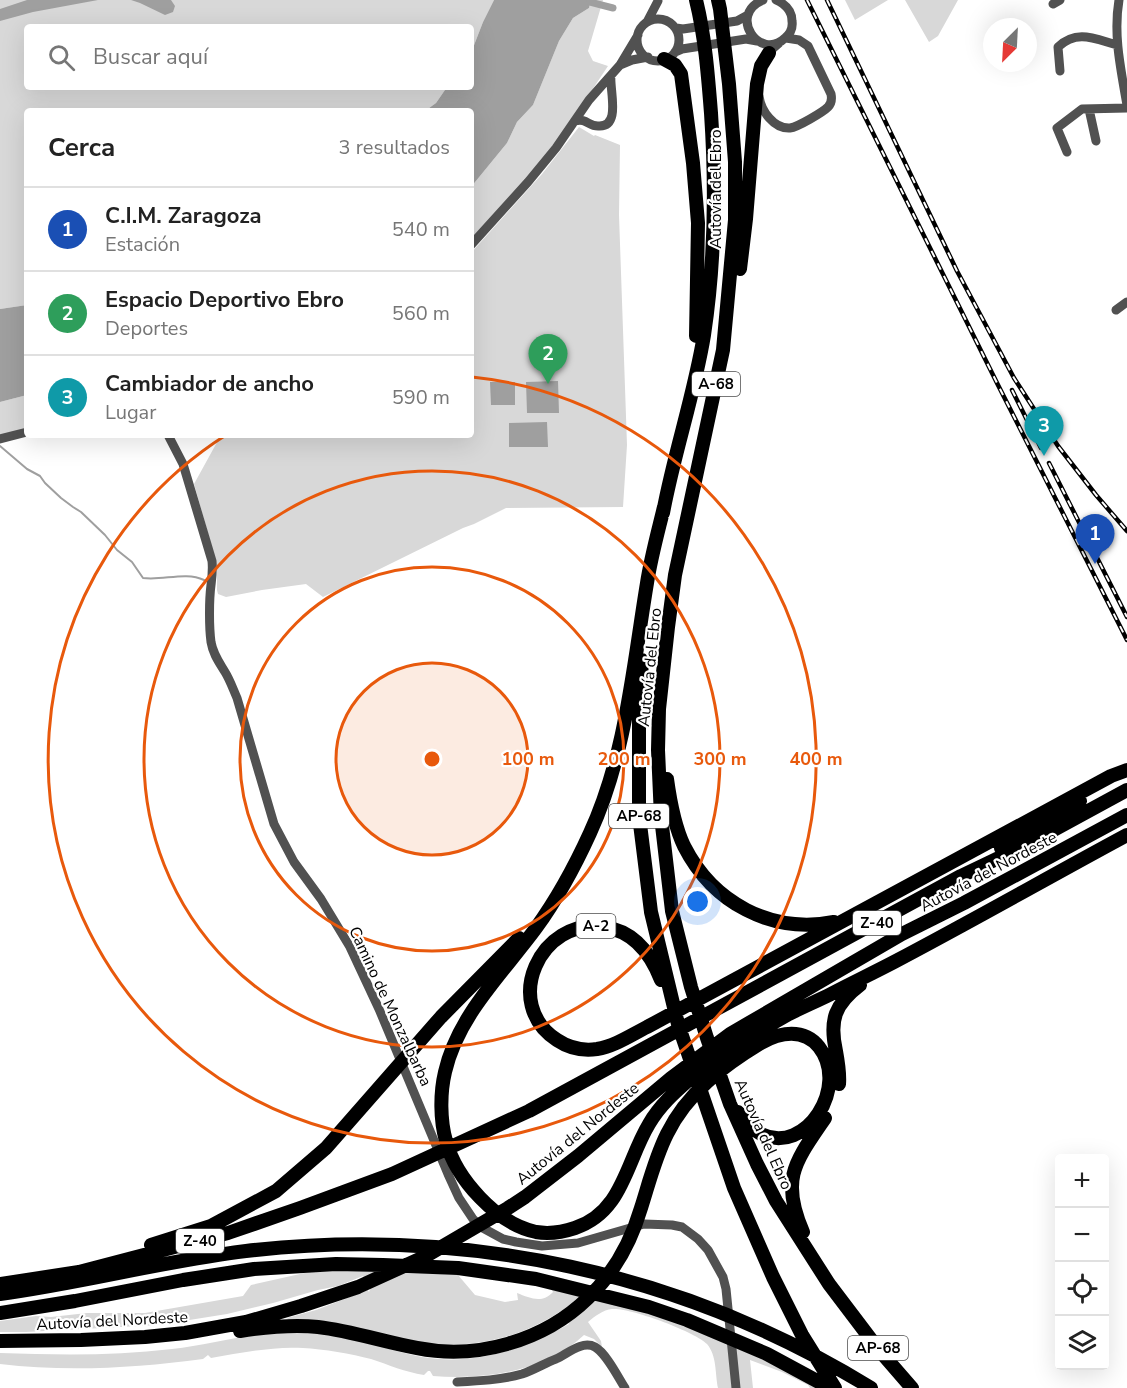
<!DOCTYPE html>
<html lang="es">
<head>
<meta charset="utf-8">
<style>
  body { margin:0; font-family:"Nunito Sans",sans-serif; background:#f2f2f2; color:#222 }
  .controls { position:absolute; right:18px; bottom:18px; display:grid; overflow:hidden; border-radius:6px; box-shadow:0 6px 24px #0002 }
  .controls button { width:54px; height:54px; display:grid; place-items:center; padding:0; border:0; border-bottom:2px solid #e0e0e0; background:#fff; color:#222; font:30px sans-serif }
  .compass { position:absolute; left:983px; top:18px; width:54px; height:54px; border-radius:50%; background:#fff; box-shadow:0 6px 24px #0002; rotate:204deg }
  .you { position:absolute; left:698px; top:902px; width:21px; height:21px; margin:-15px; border:4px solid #fff; border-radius:50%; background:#1a73e8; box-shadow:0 0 0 9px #1a73e833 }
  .badge { display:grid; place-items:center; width:39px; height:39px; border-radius:50%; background:#b45309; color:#fff; font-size:20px; font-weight:700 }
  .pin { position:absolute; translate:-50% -50px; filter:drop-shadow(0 2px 3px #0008) }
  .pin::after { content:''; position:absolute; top:32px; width:21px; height:18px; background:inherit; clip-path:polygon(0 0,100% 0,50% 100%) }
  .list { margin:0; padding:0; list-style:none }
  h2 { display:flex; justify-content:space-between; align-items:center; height:78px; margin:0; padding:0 24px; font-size:26px }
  h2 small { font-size:20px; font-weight:400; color:#767676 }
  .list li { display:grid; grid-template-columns:39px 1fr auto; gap:18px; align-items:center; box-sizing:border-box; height:84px; padding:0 24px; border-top:2px solid #e0e0e0 }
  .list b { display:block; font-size:22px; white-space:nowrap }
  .list p { margin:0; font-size:20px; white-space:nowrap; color:#767676 }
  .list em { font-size:20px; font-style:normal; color:#767676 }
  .icon { flex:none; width:33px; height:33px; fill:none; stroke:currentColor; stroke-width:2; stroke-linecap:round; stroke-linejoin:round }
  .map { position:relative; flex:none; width:1127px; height:1388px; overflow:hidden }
  .search { position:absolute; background:#fff; box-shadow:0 6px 24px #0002; left:24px; top:24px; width:450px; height:66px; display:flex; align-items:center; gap:15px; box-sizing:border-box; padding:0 21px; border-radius:6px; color:#767676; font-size:22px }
  .panel { position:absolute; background:#fff; box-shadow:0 6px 24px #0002; left:24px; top:108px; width:450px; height:330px; border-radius:6px }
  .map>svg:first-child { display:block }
</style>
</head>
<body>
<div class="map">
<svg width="1127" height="1388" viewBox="0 0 1127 1388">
  <rect width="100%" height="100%" fill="#fff"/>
  <path fill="#d8d8d8" d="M0 0H494L483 22 471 53V27H27V87H447L436 103 425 111H27V305L0 309Z
    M591 0H603L588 51 593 61 608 66 578 111 575 121 471 245V187L507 143 517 122 533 105 559 41 573 18 589 8Z
    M845 0H888L855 20Z
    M905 0H958L938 36 929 42Z
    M579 127 594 136 595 135 620 145 619 215 627 445 623 507 506 508 474 524 463 528 323 597 306 584 262 590 226 597 218 594 217 590V565L194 484 221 435H471V253L542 174Z
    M27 395V435H32L0 442V402Z
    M354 1269 458 1275 475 1295 505 1302 518 1300 517 1293C530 1298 542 1304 553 1292L552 1290C624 1301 696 1327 762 1358 782 1367 800 1378 819 1388H810L808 1385 782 1372 750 1360 753 1388H718C715 1373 717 1356 707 1344 696 1332 629 1307 612 1309 603 1310 595 1316 588 1322L601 1341 602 1347 594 1339 584 1335C545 1372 484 1380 433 1376L430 1371H428L424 1375C405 1372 389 1365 371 1359 352 1354 323 1349 303 1348 273 1346 241 1353 211 1358L208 1355 203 1359C136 1368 67 1372 0 1364V1353C57 1355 115 1356 172 1349 208 1345 243 1334 280 1333 306 1332 331 1334 356 1340 378 1345 400 1353 422 1357 475 1366 524 1349 569 1324L561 1311C522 1337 482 1346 435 1345L290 1321 287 1318 316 1310 368 1290 369 1292 370 1289 363 1276 338 1286 318 1290 273 1303 227 1314 158 1325 26 1332H0V1321L36 1316 51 1317 87 1313H145L243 1296 251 1285 309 1272Z"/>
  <path fill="#9f9f9f" d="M27 0H98L33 12 0 21V9Z
    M131 0H171L175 6 173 12 165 15 140 3Z
    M494 0H591L589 8 573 18 559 41 533 105 517 122 507 143 471 187V111H425L436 103 447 87H471V53L483 22Z
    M27 305V395L0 402V309Z
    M558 381 559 413H527L526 382Z
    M490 382H515V405H491Z
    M547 422 548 447H509V423Z"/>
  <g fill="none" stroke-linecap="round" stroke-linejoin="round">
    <path stroke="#9f9f9f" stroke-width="2" d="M0 446 27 469 40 476 45 483 61 498 73 507 81 512 105 535 117 550 132 562 143 578C163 581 185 571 204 580"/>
    <path stroke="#9f9f9f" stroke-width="7" d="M590 2 613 8"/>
    <path stroke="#515151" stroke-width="9" d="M763 0C727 15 760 62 785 38 790 34 793 28 792 21 792 11 785 4 776 0
      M1119 0C1113 35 1121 70 1127 105
      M1053 4 1060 0
      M637 40a21 21 0 1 1 42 0a21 21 0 1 1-42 0Z
      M647 22 658 1
      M676 28 683 29 737 21 748 15
      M675 52 682 49 746 39 757 41
      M767 57 771 50 779 43
      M620 65 632 60 648 57
      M1060 71 1058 47C1077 29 1095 39 1117 45
      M759 96C761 111 774 129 790 128 798 127 823 112 828 107 832 103 832 99 831 94L808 46 799 40 786 38
      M1089 109 1096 141
      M575 121C587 118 588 126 598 126 622 128 609 89 611 75
      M1067 152 1057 128 1082 109 1127 108
      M471 245 528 182 556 148 589 100 620 65 638 35
      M1116 310 1127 302
      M168 435 183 464 212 561C213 570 212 577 211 585 209 600 209 627 211 642 213 654 219 662 225 672 230 680 233 689 237 698L274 824 294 862 321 899 350 947 379 1009 448 1174 459 1198 473 1219 481 1227 503 1239 516 1242 542 1246 578 1243 644 1224 672 1225 682 1227 698 1239 708 1250 723 1277 726 1289 736 1388
      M0 439 27 432
      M457 1382C479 1381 501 1380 522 1374 534 1370 545 1363 556 1359 567 1354 582 1340 595 1347 606 1353 618 1377 625 1388"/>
    <path stroke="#000" stroke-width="14" d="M718 0 720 9 729 84 735 162V220L723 350 675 575 668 627 659 709 658 750 661 817 672 911 691 987 707 1038 730 1104 757 1164 776 1201 829 1284 879 1350 912 1388
      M664 59 675 65 681 74 693 163 698 223 696 336
      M740 269 746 219 757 84 761 66 769 53
      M664 507C658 532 651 557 647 583 633 667 626 755 590 833 575 866 557 899 536 928 503 973 458 1015 445 1072 440 1093 440 1120 446 1141 456 1179 497 1224 536 1232 548 1234 563 1232 575 1228 623 1212 626 1162 649 1124 660 1105 675 1092 691 1078 722 1054 755 1033 789 1014 803 1007 817 1001 831 994 852 983 873 973 894 962 972 921 1049 877 1127 835
      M663 513C674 453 694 396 704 335 715 262 716 187 711 113 708 75 705 36 696 0
      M642 660 639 718V816L651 912 678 1024 734 1188 773 1277 802 1335 835 1388
      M667 779C670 801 674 825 684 846 713 903 771 934 834 922
      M1001 848 1062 814 1080 801
      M661 980C651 954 634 931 604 927 540 917 501 1004 557 1040 569 1048 583 1051 597 1049 615 1046 631 1035 647 1027L1111 776 1127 770
      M839 1084C840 1073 838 1062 836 1051 829 1020 835 1004 860 985
      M803 1232C780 1179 795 1162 825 1118
      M151 1245 211 1226 276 1191 326 1148 441 1017 519 938
      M0 1284 79 1272 228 1233 300 1208 392 1174 529 1111 961 876 1024 846 1127 790
      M0 1294C82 1283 163 1261 246 1251 465 1226 683 1272 871 1388
      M0 1313 75 1301 183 1280 254 1269 336 1264 383 1265 458 1268 536 1279 649 1307 687 1320 767 1354 830 1388
      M240 1331C266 1327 292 1324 318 1327 352 1331 384 1342 417 1348 477 1360 544 1341 588 1298 614 1273 631 1242 641 1208 649 1183 655 1158 667 1134 687 1093 723 1066 761 1043 780 1032 804 1028 819 1047 850 1086 806 1156 761 1134 751 1129 745 1120 738 1112
      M0 1341 81 1340 145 1337 185 1333 246 1322 301 1306 358 1287 426 1256 508 1208 525 1197 578 1156 671 1078 730 1034 902 934 964 903 1127 815"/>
    <g stroke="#000" stroke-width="4.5">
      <path id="rail" d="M807 0 998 385 1127 640
        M827 0 957 271 1014 378 1058 446 1096 495 1127 531
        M1012 390 1041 448
        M1049 463 1127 617"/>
    </g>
    <use href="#rail" stroke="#fff" stroke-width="2" stroke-dasharray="7" stroke-linecap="butt"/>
  </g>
  <circle cx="432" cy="759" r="96" fill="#e8590c" fill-opacity=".12"/>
  <g fill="none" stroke="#e8590c" stroke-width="3">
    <circle cx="432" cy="759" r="96"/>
    <circle cx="432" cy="759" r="192"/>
    <circle cx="432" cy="759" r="288"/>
    <path d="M472 377A384 384 0 1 1 226 435"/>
  </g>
  <g text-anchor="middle" stroke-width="4.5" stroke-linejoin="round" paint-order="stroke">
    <g fill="#fff" stroke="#4c4c4c" stroke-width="1.5">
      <rect x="692" y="372" width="48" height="24" rx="4.5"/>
      <rect x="609" y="804" width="60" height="24" rx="4.5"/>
      <rect x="853" y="911" width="48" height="24" rx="4.5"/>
      <rect x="576.5" y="914" width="39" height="24" rx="4.5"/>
      <rect x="176" y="1229" width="48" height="24" rx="4.5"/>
      <rect x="848" y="1336" width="60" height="24" rx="4.5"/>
    </g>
    <g font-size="15" font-weight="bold" fill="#000">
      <text x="716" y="389">A-68</text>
      <text x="639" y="821">AP-68</text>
      <text x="877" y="928">Z-40</text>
      <text x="596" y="931">A-2</text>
      <text x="200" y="1246">Z-40</text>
      <text x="878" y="1353">AP-68</text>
    </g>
    <g font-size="16" fill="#000" stroke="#fff">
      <text transform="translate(715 189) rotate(-90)" y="6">Autovía del Ebro</text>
      <text transform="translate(649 667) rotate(-84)" y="6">Autovía del Ebro</text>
      <text transform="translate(988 871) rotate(-28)" y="6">Autovía del Nordeste</text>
      <text transform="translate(391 1006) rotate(65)" y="6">Camino de Monzalbarba</text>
      <text transform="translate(577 1133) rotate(-39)" y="6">Autovía del Nordeste</text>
      <text transform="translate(764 1134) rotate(66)" y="6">Autovía del Ebro</text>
      <text transform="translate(112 1320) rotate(-3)" y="6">Autovía del Nordeste</text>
    </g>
  </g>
  <circle cx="432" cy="759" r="9" fill="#e8590c" stroke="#fff" stroke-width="3"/>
  <g font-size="18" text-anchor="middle" font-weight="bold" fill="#e8590c" stroke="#fff" stroke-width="4.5" stroke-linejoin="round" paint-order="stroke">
    <text x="528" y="765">100 m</text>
    <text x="624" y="765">200 m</text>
    <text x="720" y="765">300 m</text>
    <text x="816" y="765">400 m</text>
  </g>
</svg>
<div class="controls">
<button>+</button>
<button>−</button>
<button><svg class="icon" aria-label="locate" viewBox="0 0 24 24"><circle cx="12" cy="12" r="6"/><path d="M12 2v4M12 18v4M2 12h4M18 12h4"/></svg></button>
<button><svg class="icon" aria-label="layers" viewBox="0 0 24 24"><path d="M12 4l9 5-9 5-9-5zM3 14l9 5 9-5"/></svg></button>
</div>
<svg class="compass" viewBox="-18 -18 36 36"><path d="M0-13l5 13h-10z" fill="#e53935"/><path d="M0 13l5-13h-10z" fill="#767676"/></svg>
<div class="you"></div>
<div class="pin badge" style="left:1095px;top:564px;background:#1a4fb4">1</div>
<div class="pin badge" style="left:548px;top:384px;background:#2e9e5b">2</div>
<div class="pin badge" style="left:1044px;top:456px;background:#0f9aa8">3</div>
<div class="search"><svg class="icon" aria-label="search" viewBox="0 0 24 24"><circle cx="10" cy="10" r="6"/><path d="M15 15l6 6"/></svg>Buscar aquí</div>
<section class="panel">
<h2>Cerca<small>3 resultados</small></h2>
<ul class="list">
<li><span class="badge" style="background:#1a4fb4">1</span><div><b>C.I.M. Zaragoza</b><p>Estación</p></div><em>540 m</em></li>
<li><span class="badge" style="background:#2e9e5b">2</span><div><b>Espacio Deportivo Ebro</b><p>Deportes</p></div><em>560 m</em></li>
<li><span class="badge" style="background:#0f9aa8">3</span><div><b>Cambiador de ancho</b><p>Lugar</p></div><em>590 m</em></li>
</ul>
</section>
</div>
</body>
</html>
